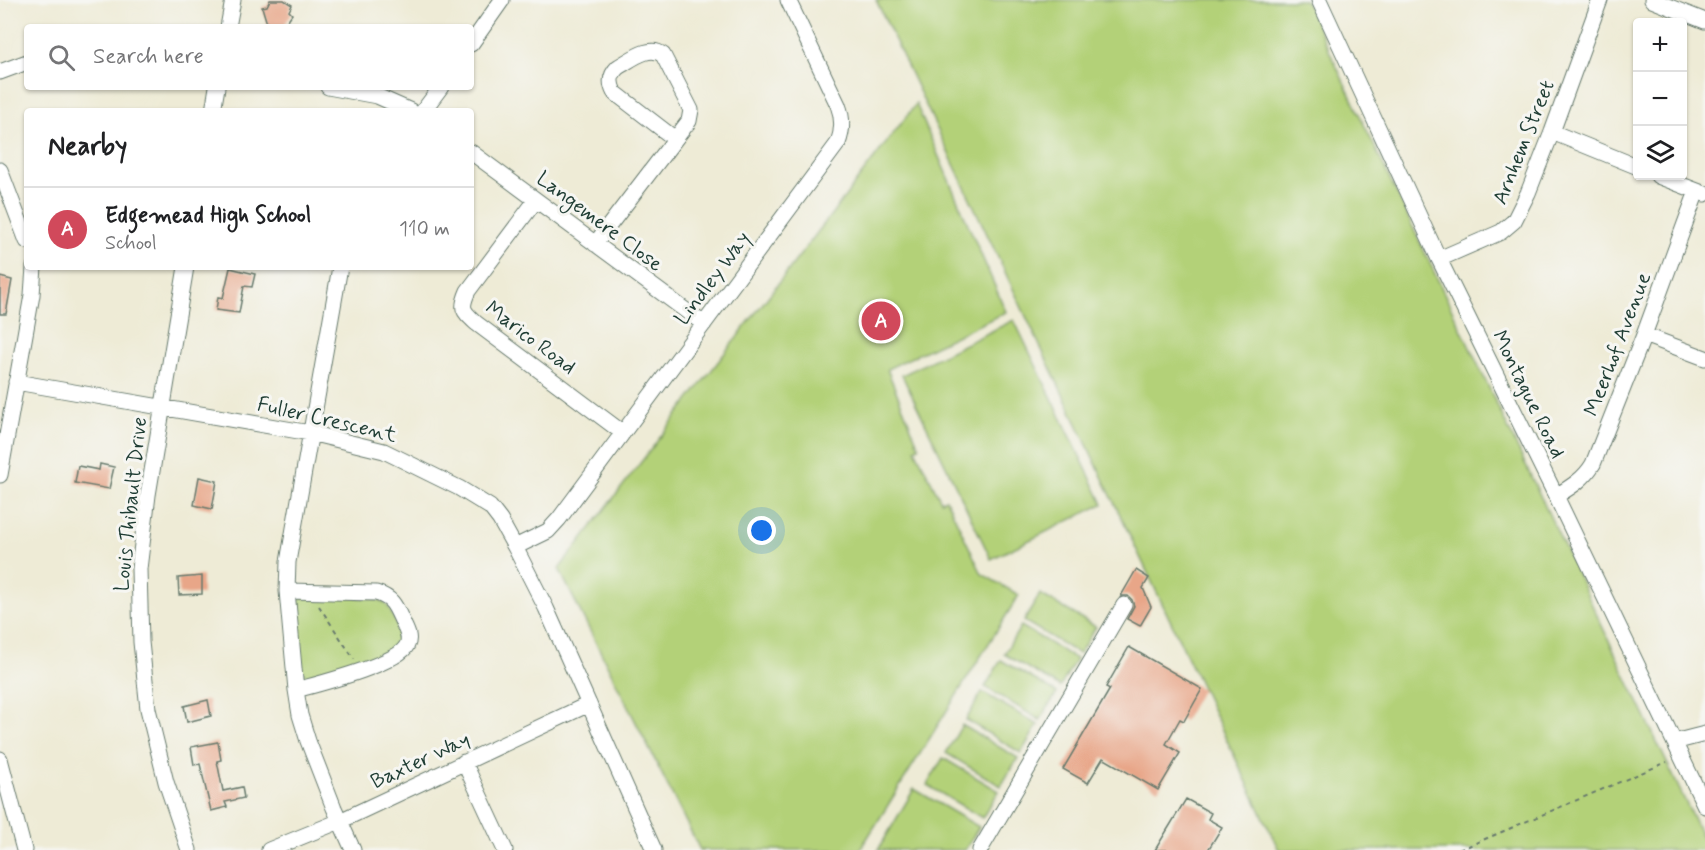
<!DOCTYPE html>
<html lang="en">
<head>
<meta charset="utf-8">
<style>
  body { margin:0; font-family:Mynerve,sans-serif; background:#f6f6f6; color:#202124 }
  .controls { position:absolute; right:18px; top:18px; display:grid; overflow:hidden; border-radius:6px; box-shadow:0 2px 4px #0004 }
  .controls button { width:54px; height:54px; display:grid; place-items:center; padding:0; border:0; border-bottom:2px solid #e0e0e0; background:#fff; color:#202124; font:30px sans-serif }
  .you { position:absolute; left:762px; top:531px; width:21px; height:21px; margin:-15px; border:4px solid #fff; border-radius:50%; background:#1a73e8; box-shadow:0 0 0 9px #1a73e833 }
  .badge { display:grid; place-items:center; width:39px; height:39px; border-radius:50%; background:#d1495b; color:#fff; font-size:20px; font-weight:700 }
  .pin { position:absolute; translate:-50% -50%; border:3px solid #fff; box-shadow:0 2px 6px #0006 }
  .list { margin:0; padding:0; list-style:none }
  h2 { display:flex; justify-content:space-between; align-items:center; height:78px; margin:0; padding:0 24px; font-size:26px }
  h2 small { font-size:20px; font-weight:400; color:#757577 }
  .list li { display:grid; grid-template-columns:39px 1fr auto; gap:18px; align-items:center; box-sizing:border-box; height:84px; padding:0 24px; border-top:2px solid #e0e0e0 }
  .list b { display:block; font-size:22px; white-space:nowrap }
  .list p { margin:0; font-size:20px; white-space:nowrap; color:#757577 }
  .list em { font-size:20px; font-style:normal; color:#757577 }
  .icon { flex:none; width:33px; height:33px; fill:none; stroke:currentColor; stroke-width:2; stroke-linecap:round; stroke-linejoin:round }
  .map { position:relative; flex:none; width:1705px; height:850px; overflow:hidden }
  .search { position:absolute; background:#fff; box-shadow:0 2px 4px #0004; left:24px; top:24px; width:450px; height:66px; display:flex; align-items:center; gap:15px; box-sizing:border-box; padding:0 21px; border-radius:6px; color:#757577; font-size:22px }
  .panel { position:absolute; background:#fff; box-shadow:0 2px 4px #0004; left:24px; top:108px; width:450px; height:162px; border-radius:6px }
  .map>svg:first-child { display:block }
</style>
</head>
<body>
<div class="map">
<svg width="1705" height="850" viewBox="0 0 1705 850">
  <rect width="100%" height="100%" fill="#f6f6f2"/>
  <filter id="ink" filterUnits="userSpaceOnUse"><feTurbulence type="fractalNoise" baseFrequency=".0167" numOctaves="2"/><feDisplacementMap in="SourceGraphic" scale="12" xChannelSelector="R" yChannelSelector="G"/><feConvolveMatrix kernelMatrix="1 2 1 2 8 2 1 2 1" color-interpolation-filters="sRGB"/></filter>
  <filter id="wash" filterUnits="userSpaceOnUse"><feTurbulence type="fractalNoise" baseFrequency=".008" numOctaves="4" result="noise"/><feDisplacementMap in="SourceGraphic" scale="24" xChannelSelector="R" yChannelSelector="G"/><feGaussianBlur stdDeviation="1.35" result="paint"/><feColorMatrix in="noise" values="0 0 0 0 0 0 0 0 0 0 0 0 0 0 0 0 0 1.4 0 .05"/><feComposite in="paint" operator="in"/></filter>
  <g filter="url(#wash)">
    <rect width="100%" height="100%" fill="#eeebd6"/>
    <path fill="#b3d178" stroke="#698756" stroke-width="1.5" d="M876 0H1305L1705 843V850H1279Z
      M916 104 1006 312 887 369 919 447 915 449 941 501 946 499 982 574 1019 595 860 850H700L559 569Z
      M1014 320 1103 504 991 559 902 375Z
      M1040 594 1096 627 1079 654 1024 621Z
      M302 597C319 598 373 594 385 603 390 607 393 617 396 623 400 633 403 640 396 649L361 666 311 679 305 676 301 670 295 607 298 600Z
      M1021 626 1076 659 1060 687 1004 654Z
      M1001 660 1057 693 1040 720 985 687Z
      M982 692 1038 725 1021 753 966 720Z
      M962 725 1018 758 1001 786 946 753Z
      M943 758 999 791 982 818 927 785Z
      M914 789 979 827 965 850H878Z"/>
    <g id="blocks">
      <path fill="#e8a688" d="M270 0H284L292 5 289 11 292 14 283 27H268L262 7 267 6Z
        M230 268 255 274 252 287 244 286 239 313 216 310 218 297 223 298Z
        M0 277 12 280 6 314H0Z
        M100 464 114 467 109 489 75 483 78 466 99 470Z
        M199 477 217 481 212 509 194 505Z
        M1136 570 1149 578 1143 588 1151 607 1140 626 1127 619 1134 606 1132 600 1128 596H1121Z
        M202 576V594L179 595 178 578Z
        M1129 647 1202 689 1184 721 1180 719 1166 744 1180 753 1158 790 1103 758 1088 783 1063 769 1110 689 1106 687Z
        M208 700 211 716 187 722 184 706Z
        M218 742 221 760 217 761 223 791 242 787 244 798 225 802 227 807 211 811 200 764 194 765 191 747Z
        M1186 799 1211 813 1208 819 1222 827 1208 850H1155Z"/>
    </g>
  </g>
  <g filter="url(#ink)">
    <use href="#blocks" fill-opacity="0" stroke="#677a6d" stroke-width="1.5"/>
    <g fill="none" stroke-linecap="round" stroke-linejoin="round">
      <g stroke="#677a6d" stroke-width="17">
        <path id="minor" d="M1319 0 1439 259 1556 496 1705 806
          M1652 0 1705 21
          M228 27 233 0
          M471 44 502 0
          M0 72 27 62
          M328 87 377 96 411 111
          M213 111 217 87
          M423 111 441 87
          M1552 132 1638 167
          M471 152 704 324
          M0 170 27 241
          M1658 176 1705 194
          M536 200 468 291C460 309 463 311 476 323L623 433
          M595 244 689 121 691 110 663 55C649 44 631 60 618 67 610 75 609 82 614 92L675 139
          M1439 259 1501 232 1514 221 1528 193 1552 132 1600 0
          M186 267 148 495 139 569 141 642 148 709 166 782 189 850
          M340 267 288 562 287 591 296 690 300 715 308 741 334 808 353 850
          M1644 335 1705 358
          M16 382 310 433 384 451 459 488 490 507 500 520 515 547 546 608 654 850
          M0 475 32 295 34 267
          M1556 496C1571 487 1584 479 1593 464L1644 335 1697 191
          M515 547 548 531 559 519 838 143C843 130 843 118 838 105L788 0
          M287 591 376 593C394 598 396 608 403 623 406 630 411 637 407 645 398 664 318 684 296 690
          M1674 742 1705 734
          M0 759 24 850
          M464 762 505 850
          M269 850 340 821 589 704
          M980 850 1124 605"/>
      </g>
      <path stroke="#677a6d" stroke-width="2" stroke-dasharray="4.5 4.5" stroke-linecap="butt" d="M319 606 354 659
        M1459 850 1667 762"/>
      <use href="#minor" stroke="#fff" stroke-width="15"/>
    </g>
  </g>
  <g text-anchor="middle" stroke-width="6" stroke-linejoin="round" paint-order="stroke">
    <g font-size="21" fill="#1f3d34" stroke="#f6f6f2">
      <text transform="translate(1523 142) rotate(-68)" y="7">Arnhem Street</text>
      <text transform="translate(600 221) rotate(37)" y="7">Langemere Close</text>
      <text transform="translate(712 278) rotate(-53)" y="7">Lindley Way</text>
      <text transform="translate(531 337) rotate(37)" y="7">Marico Road</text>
      <text transform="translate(1617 344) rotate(-69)" y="7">Meerhof Avenue</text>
      <text transform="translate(1529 394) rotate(64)" y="7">Montague Road</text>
      <text transform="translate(327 419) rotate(13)" y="7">Fuller Crescent</text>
      <text transform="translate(130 504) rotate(-84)" y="7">Louis Thibault Drive</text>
      <text transform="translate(420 760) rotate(-25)" y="7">Baxter Way</text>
    </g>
  </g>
</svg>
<div class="controls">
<button>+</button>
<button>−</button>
<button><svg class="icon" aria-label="layers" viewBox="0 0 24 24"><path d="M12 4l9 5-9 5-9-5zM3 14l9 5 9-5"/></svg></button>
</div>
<div class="you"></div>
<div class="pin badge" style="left:881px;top:321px">A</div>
<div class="search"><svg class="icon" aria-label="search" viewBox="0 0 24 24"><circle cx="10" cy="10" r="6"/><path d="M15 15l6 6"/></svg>Search here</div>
<section class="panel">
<h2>Nearby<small></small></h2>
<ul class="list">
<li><span class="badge">A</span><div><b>Edgemead High School</b><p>School</p></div><em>110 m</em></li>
</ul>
</section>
</div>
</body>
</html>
